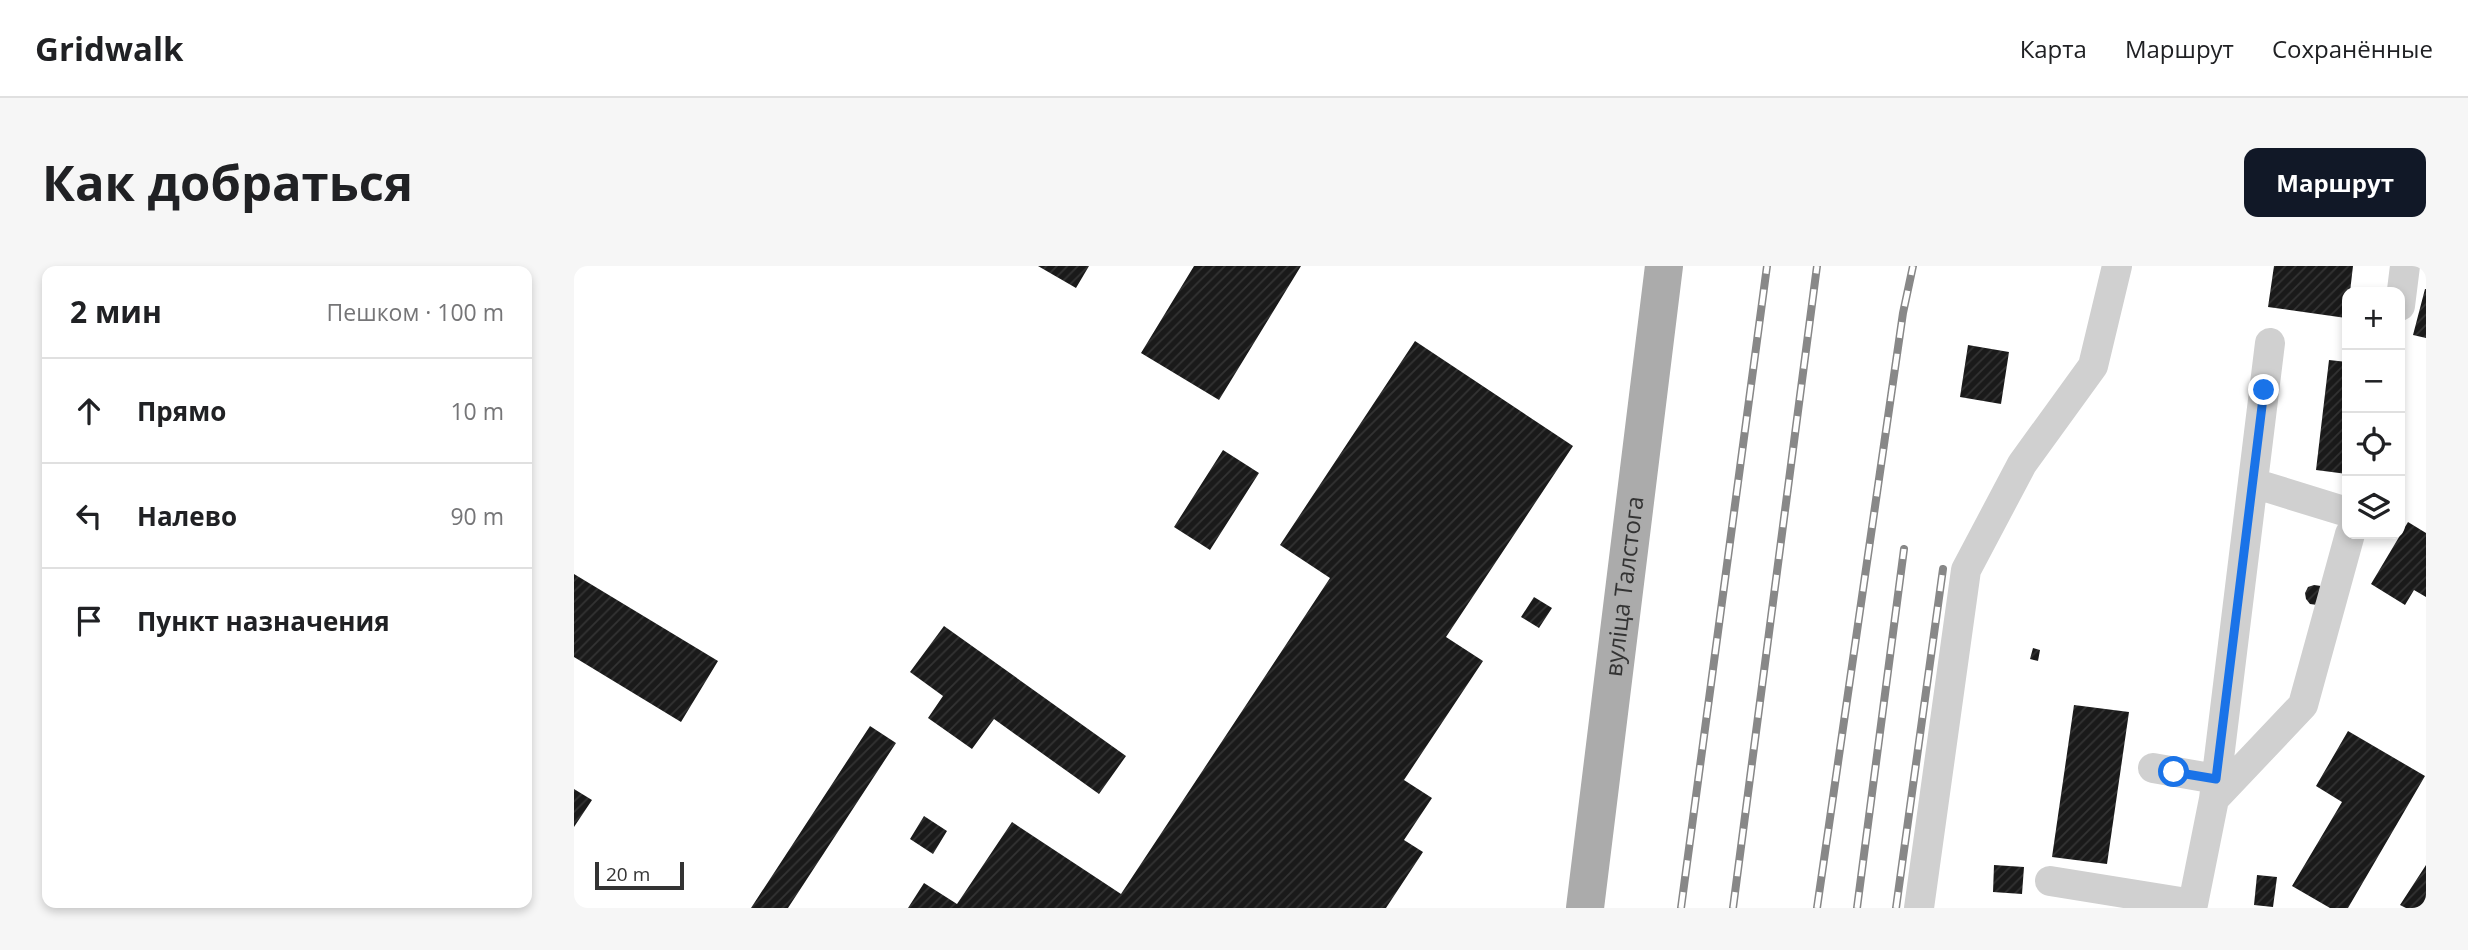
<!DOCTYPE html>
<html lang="ru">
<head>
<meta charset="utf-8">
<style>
  body { margin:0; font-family:"Open Sans",sans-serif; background:#f6f6f6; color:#202124 }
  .controls { position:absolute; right:21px; top:21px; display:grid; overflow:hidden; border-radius:14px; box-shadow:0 4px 10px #0003 }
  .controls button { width:63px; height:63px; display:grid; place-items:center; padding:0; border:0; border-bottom:2px solid #e0e0e0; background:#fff; color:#202124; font:35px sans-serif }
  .scale { position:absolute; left:21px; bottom:18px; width:89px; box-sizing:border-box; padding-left:7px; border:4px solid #333; border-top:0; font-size:19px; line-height:24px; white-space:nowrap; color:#333; -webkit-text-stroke:5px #fff; paint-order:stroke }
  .stop { position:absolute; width:21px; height:21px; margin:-16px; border:5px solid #1a73e8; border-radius:50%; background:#fff }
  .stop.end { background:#1a73e8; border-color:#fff; box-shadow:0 2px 7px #0008 }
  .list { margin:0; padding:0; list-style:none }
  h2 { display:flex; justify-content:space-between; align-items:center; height:91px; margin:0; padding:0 28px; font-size:30px }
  h2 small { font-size:23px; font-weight:400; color:#757577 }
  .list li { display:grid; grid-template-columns:46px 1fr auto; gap:21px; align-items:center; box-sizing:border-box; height:105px; padding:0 28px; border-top:2px solid #e0e0e0 }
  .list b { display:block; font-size:26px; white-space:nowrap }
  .list em { font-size:23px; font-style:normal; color:#757577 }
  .icon { flex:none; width:38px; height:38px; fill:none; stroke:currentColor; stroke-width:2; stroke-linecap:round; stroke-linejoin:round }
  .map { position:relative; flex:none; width:1852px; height:642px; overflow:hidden; border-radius:14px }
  header { display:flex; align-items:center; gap:42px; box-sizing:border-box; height:98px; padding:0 35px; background:#fff; border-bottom:2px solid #e0e0e0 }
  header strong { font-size:33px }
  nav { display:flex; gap:38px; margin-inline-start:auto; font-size:24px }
  .intro { display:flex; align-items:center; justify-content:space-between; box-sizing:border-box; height:168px; padding:0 42px }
  h1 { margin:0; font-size:49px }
  .button { padding:18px 32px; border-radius:14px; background:#111827; color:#fff; font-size:24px; font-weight:700 }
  main { display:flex; gap:42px; padding:0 42px }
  aside { flex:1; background:#fff; border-radius:14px; box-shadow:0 4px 10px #0003 }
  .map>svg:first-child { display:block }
</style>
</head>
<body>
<header>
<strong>Gridwalk</strong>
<nav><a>Карта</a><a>Маршрут</a><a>Сохранённые</a></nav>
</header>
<div class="intro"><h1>Как добраться</h1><a class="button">Маршрут</a></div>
<main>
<aside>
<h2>2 мин<small>Пешком · 100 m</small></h2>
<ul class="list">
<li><svg class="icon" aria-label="ahead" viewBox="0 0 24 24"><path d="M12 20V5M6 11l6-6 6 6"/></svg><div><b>Прямо</b></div><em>10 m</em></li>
<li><svg class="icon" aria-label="left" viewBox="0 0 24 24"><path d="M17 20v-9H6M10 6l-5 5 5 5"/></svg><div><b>Налево</b></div><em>90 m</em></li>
<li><svg class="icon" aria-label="arrive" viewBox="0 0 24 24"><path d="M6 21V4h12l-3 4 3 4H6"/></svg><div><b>Пункт назначения</b></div></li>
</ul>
</aside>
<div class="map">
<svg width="1852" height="642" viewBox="0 0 1852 642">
  <defs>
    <pattern id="building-hatch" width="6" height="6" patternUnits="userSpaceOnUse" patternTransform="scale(1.75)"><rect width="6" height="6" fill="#1a1a1a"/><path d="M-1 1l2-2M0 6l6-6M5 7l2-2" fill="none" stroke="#333"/></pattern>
  </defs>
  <rect width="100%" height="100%" fill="#fff"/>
  <path fill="url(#building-hatch)" d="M464 0H515L502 22Z
    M620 0H727L645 134 567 87Z
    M1700 0H1779L1776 26H1773L1772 52 1694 41Z
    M1851 23H1852V72L1839 69Z
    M841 75 999 180 872 371 909 395 830 514 858 532 830 574 849 586 812 642H334L350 617 383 638 438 556 547 628 756 312 706 279Z
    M1394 79 1435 86 1427 138 1386 131Z
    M1755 94 1773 96V208L1742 204Z
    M649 184 685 207 636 284 600 261Z
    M1834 256 1852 267V331L1840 324 1831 339 1797 318Z
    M0 308 144 395 107 456 0 391Z
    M1740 319 1747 320 1743 339 1736 338 1732 333 1731 327 1734 321Z
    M960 331 978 342 965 362 947 351Z
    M370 360 552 490 525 528 420 453 398 483 354 452 369 430 336 406Z
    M1459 382 1466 384 1464 395 1456 393Z
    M1500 439 1555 446 1533 598 1478 591Z
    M296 460 322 477 214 642H177Z
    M1774 465 1851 510 1774 642H1756L1718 620 1768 536 1742 520Z
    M0 523 18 534 0 561Z
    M350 550 373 565 359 588 336 573Z
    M1420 599 1450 601 1448 628 1419 626Z
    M1852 599V642H1832L1826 639Z
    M1683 609 1703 611 1699 641 1680 639Z"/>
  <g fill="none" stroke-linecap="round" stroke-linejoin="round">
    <path stroke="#d0d0d0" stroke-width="30" d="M1826 40 1831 0
      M1679 217 1773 246
      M1579 502 1642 513
      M1640 533 1729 439 1776 268
      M1476 615 1619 638 1640 533 1696 77
      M1345 642 1392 304 1448 198 1519 100 1543 0"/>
    <path stroke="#ababab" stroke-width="38" id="s1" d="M1011 642 1090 0"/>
    <g stroke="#888" stroke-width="8">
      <path id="rail" d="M1107 642 1193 0
        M1159 642 1243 0
        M1243 642 1329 47 1339 0
        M1283 642 1330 283
        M1322 642 1369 303"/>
    </g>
    <use href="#rail" stroke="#fff" stroke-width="5" stroke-dasharray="16" stroke-linecap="butt"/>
  </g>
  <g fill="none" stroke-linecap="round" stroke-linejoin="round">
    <path stroke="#1a73e8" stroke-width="9" d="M1600 506 1642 513 1690 124"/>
  </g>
  <g text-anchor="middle" stroke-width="7" stroke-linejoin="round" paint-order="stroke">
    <g font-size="24" fill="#333" stroke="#fff">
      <text dy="8" stroke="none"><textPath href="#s1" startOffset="324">вуліца Талстога</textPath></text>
    </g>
  </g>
</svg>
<div class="controls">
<button>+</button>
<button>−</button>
<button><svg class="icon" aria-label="locate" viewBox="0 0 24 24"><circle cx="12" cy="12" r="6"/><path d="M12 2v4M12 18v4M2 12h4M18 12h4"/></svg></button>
<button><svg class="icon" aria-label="layers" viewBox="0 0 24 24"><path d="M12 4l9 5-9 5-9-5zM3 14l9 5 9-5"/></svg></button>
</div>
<div class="scale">20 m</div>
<div class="stop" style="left:1600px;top:506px"></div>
<div class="stop end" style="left:1690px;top:124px"></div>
</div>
</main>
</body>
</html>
